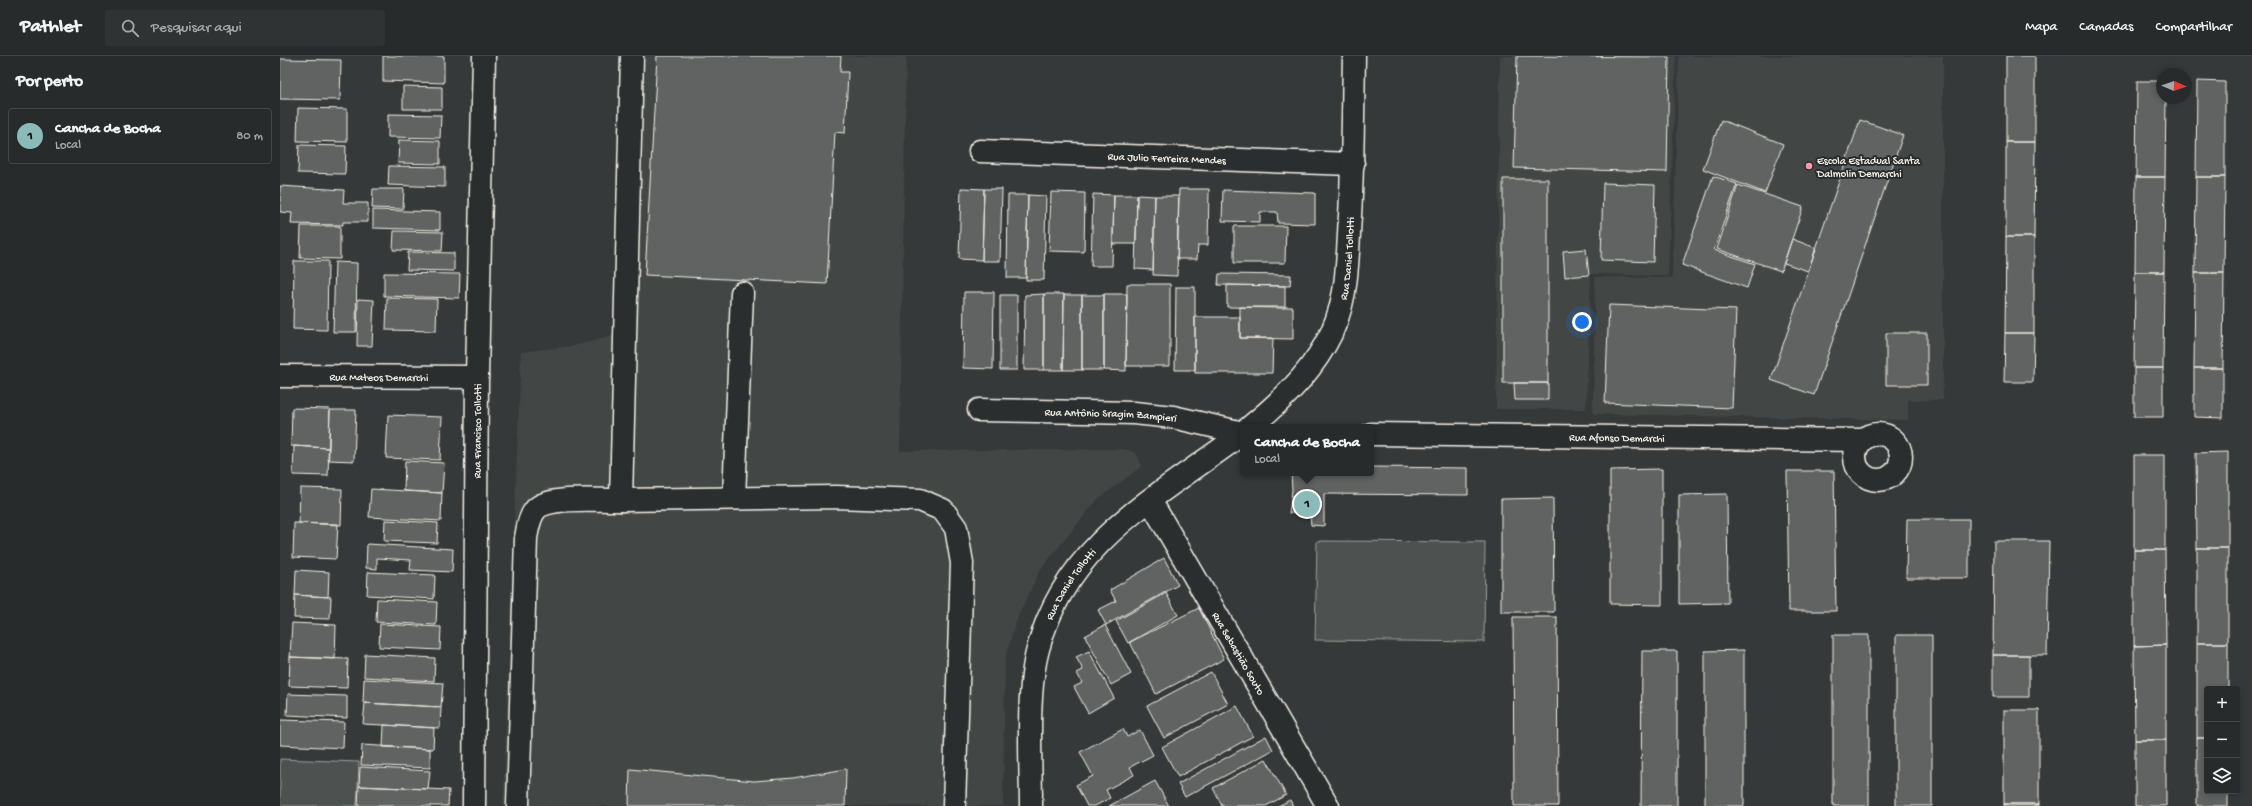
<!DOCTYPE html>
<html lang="pt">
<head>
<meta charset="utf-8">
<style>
  body { margin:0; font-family:"Gochi Hand",sans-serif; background:#303333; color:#f1f3f6 }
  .controls { position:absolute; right:12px; bottom:12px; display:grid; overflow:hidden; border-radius:4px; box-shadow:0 2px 6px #0003 }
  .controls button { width:36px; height:36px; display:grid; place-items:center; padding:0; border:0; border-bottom:1px solid #444747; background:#282b2b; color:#f1f3f6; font:20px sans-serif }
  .compass { position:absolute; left:1876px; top:12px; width:36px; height:36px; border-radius:50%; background:#282b2b; box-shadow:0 2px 6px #0003; rotate:92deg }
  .you { position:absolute; left:1302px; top:266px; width:14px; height:14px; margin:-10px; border:3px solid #fff; border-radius:50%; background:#1a73e8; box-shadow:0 0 0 6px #1a73e833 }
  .badge { display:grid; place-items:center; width:26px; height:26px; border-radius:50%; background:#8bbbb9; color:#111; font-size:13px; font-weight:700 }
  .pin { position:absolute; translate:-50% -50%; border:2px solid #fff; box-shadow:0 1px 4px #0006 }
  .popup { position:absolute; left:960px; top:368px; width:134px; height:52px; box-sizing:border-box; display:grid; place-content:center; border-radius:4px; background:#282b2b; filter:drop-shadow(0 1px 3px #0005); font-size:13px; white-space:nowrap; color:#a5a7a9 }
  .popup b { font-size:15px; color:#f1f3f6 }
  .popup::after { content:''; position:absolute; left:50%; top:100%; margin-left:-8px; border:8px solid transparent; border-top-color:#282b2b }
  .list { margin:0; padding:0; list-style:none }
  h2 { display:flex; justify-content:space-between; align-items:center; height:52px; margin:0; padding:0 16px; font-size:17px }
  h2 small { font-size:13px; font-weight:400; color:#a5a7a9 }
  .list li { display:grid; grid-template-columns:26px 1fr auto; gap:12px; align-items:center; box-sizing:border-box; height:56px; margin:0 8px 8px; padding:0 8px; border:1px solid #444747; border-radius:4px }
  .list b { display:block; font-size:15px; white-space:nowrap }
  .list p { margin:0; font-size:13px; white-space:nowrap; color:#a5a7a9 }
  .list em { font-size:13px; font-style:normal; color:#a5a7a9 }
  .icon { flex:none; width:22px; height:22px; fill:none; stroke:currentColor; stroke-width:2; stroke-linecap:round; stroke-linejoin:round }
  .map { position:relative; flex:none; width:1972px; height:750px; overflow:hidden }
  header { display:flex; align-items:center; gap:24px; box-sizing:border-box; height:56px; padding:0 20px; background:#282b2b; border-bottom:1px solid #444747 }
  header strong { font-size:19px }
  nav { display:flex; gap:22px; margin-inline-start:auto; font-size:14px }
  .search { width:280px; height:36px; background:#303333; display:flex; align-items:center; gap:10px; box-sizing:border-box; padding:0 14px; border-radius:4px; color:#a5a7a9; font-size:15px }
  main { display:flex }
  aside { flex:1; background:#282b2b }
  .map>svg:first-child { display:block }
</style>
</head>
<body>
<header>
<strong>Pathlet</strong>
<div class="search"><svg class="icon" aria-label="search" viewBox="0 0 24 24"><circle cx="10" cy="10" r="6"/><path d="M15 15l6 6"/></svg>Pesquisar aqui</div>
<nav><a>Mapa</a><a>Camadas</a><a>Compartilhar</a></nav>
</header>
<main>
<aside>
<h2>Por perto<small></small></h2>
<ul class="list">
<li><span class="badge">1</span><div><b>Cancha de Bocha</b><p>Local</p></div><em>80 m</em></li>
</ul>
</aside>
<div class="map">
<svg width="1972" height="750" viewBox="0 0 1972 750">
  <rect width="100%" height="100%" fill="#363939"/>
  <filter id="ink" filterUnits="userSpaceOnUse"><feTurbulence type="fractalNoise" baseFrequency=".025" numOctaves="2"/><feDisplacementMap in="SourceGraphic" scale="8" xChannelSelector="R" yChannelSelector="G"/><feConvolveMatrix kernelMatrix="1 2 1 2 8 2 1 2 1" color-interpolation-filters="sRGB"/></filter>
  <g filter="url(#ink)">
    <path fill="#434645" d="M340 0H626L620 395 845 393 856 397 862 410 817 444 760 514 739 558 725 601 723 750H223L241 296 293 290 337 279Z
      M1220 0H1396L1388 220 1311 218 1306 353H1216Z
      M1399 0H1663V344H1628V364L1313 358 1315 221 1392 222Z"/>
    <path fill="#4e514f" stroke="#a1a19c" d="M1037 485 1205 486 1204 586 1035 584Z
      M0 703 79 706 77 750H0Z"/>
    <path fill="#616362" stroke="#f4f1e8" d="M103 0H164V27L103 25Z
      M377 0H561L560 16H568L565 77 555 76 547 228 365 219Z
      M1237 0 1389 1 1387 116 1234 112Z
      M1726 0H1755V86H1726Z
      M0 3 61 4 60 44 0 43Z
      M1857 25H1882V42H1886L1885 121H1856Z
      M1917 25 1945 26V121H1916Z
      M123 30 162 31V53H123Z
      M18 52 67 53V86L17 85Z
      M108 58 161 59 160 82 108 81Z
      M1441 64 1503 88 1485 137 1423 113Z
      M1580 64 1623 79 1534 339 1491 324Z
      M119 84 160 85V108L118 107Z
      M1726 86H1755L1754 181H1726Z
      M19 89 66 90 65 118 18 117Z
      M109 110 165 111V131L108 129Z
      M1433 120 1457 128 1434 194 1475 208 1467 232 1402 209Z
      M1856 121H1885L1884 216H1855Z
      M1916 121H1945L1944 217H1915Z
      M1223 123H1268V327H1223Z
      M1323 127 1375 129 1373 206 1321 204Z
      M1458 129 1523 151 1501 215 1437 193Z
      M0 130 64 134 63 147H88V166H63V169L11 168 12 157 0 156Z
      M681 132 704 133 702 204 679 203Z
      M93 133H124L123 153 92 152Z
      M704 133H722L720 205H702Z
      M899 133H929L928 189H918L917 203H897Z
      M943 134 1035 137V168L998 167 997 156H980V166L942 165Z
      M771 136 805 137 804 196 769 195Z
      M813 138 834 139 832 210H811Z
      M728 139H748L746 222H727Z
      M748 139 766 140 764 224H746Z
      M834 139H857L856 188H833Z
      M857 139 875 140 873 214 855 213Z
      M875 140H899L897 220 873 219Z
      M93 154 160 156V174L93 172Z
      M21 170H60V203L20 202Z
      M954 170H1006L1005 207H954Z
      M114 175 163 176 162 195 113 194Z
      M1726 181H1754V277H1725Z
      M1512 183 1536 192 1528 215 1504 207Z
      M1306 193 1309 219 1285 221 1283 195Z
      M128 196 174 197V215L127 214Z
      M14 205H48L47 274 13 273Z
      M55 206 77 207 76 276H53Z
      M1855 216H1884L1883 312H1854Z
      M104 217 180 218 179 242 104 240Z
      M1915 217H1944L1943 312H1914Z
      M939 218 1011 219 1010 230 938 229Z
      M847 228H890V310H846Z
      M947 229 1005 230V252L947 251Z
      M896 231H915V314H895Z
      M684 236H714L713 313 683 312Z
      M764 238H784L783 314H764Z
      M764 238V314H744L745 239Z
      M824 238H847L846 315 824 314Z
      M720 239H737V314H720Z
      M784 239H802V314H783Z
      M802 239H824V314H802Z
      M107 242 157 243 156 275 106 274Z
      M78 243 94 244 92 290H77Z
      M1329 249 1456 254 1452 352 1325 347Z
      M960 251H1013V283L960 282Z
      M915 261H960V282H993L992 317H915Z
      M1606 277H1647V329H1606Z
      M1725 277H1754L1753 326H1724Z
      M1854 312H1883V361H1854Z
      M1914 312H1943V362L1914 361Z
      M1234 327H1268V344H1235Z
      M12 352 50 353 49 392 11 390Z
      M50 354H76L74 405 48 404Z
      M108 359 162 361 160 404 106 402Z
      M14 390 49 392 48 420 13 419Z
      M1948 396V492H1917L1916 397Z
      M1854 399H1885V494H1854Z
      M125 405 164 407 162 437 124 435Z
      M1091 411 1188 412V439L1044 438V470L1031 469 1030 458 1009 457 1012 434 1011 417H1091Z
      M1382 413V549L1330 548V414Z
      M1507 415H1554L1556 555H1509Z
      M20 432 62 433 61 469 19 467Z
      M91 433 162 437 161 465 89 461Z
      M1447 438 1448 547 1399 548V439Z
      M1273 442 1274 556H1221V443Z
      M1627 463H1689V522H1626Z
      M105 464 158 467 157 487 104 485Z
      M14 467 58 468 56 503 13 501Z
      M1714 485H1769L1767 599H1713Z
      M87 488 173 493 172 516 130 514 131 504 97 502V513L86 512Z
      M1917 492H1948V587H1917Z
      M1854 494H1885L1886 589 1854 590Z
      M884 502 898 529 826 569 818 554 836 545 830 534Z
      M16 514 49 516 48 541 15 539Z
      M88 516 155 519 154 543 87 539Z
      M886 537 898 559 848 587 836 565Z
      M15 539 51 541 50 563 14 562Z
      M97 543 157 546 156 569 96 566Z
      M919 552 944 603 876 638 850 586Z
      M1233 561H1277L1278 750H1234Z
      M12 567 56 569 55 603 10 601Z
      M100 568 161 571 160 594 99 591Z
      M825 569 851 618 831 629 805 580Z
      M1553 579H1589V750H1553Z
      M1616 579H1652V750H1616Z
      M1917 587H1948V633H1927V682H1917Z
      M1886 589V684H1855L1854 590Z
      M1464 594V750H1425V595Z
      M809 595 834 642 808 657 794 631 802 627 797 617 803 614 796 601Z
      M1362 595H1397V750H1361Z
      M85 598 155 602 154 625 84 621Z
      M1713 599H1749V641H1713Z
      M10 601 68 603 67 632 9 630Z
      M931 616 948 648 884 682 867 650Z
      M84 623 163 627 161 651 83 647Z
      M8 638 67 640V662L7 659Z
      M85 647 161 651 160 672 83 668Z
      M957 650 973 680 898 721 882 691Z
      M1724 654H1759V748H1724Z
      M0 664 64 666 63 692 0 689Z
      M104 669 154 672 153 693 103 691Z
      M843 673 847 681 860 674 873 699 850 711 854 719 826 734 830 742 815 750H807L796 729 813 720 800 696Z
      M986 680 993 694 905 741 898 728Z
      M1917 682H1927V735H1948V750H1917Z
      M1855 684H1886V750H1855Z
      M82 689 150 693V712L81 709Z
      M986 703 1006 739 986 750H942L933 732Z
      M80 711 150 715 148 733 79 730Z
      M350 713 474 725 513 722 566 713 565 750H349Z
      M875 725 889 750H829Z
      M79 730 169 734 168 750H78Z
      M1010 744 1013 750H998Z
      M1724 748H1759V750H1724Z"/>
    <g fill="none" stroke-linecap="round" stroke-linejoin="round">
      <g stroke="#f4f1e8" stroke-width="25">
        <g id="minor">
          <path id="s1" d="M700 95 1073 108"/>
          <path id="s2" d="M0 320 197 321"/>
          <path id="s3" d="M699 354 854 357 893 361 963 377"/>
          <path id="s4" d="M970 371C999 347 1026 322 1045 289 1069 249 1067 205 1070 160 1073 107 1073 53 1074 0"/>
          <circle cx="1598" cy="401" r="23"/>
          <path id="s5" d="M1091 378 1582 384"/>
          <path d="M454 442 462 237"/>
          <path d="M341 444 556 441 640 444 663 454 676 472 682 507 674 750"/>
          <path id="s6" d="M870 444 1048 750"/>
          <path id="s7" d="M194 750 197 321 204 0"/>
          <path d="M238 750 246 482C248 471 249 461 256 453 270 439 321 445 341 444L352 0"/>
          <path id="s8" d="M751 750C751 704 746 637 758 593 786 485 881 439 963 377"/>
        </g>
      </g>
      <use href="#minor" stroke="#2a2d2e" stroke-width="22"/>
    </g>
  </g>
  <circle fill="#ff9aa2" stroke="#2a2d2e" stroke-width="1.5" cx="1529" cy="110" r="4"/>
  <g text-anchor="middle" stroke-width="4" stroke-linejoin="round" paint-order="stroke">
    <g font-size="11" fill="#f4f1e8" stroke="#2a2d2e">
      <text dy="4" stroke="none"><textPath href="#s1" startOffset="187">Rua Julio Ferreira Mendes</textPath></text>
      <text dy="4" stroke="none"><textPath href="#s4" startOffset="202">Rua Daniel Tollotti</textPath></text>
      <text dy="4" stroke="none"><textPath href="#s2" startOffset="99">Rua Mateos Demarchi</textPath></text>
      <text dy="4" stroke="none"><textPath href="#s3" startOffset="132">Rua Antônio Sragim Zampieri</textPath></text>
      <text dy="4" stroke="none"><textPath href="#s7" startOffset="375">Rua Francisco Tollotti</textPath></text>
      <text dy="4" stroke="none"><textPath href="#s5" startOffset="246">Rua Afonso Demarchi</textPath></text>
      <text dy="4" stroke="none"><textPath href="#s8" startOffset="231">Rua Daniel Tollotti</textPath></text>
      <text dy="4" stroke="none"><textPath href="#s6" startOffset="177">Rua Sebastião Souto</textPath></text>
    </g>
    <g font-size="11" fill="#f4f1e8" stroke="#2a2d2e" text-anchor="start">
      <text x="1537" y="108">Escola Estadual Santa<tspan x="1537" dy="13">Dalmolin Demarchi</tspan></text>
    </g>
  </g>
</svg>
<div class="controls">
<button>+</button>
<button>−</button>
<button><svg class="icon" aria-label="layers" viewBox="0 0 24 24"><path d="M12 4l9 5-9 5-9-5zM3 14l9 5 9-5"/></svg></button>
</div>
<svg class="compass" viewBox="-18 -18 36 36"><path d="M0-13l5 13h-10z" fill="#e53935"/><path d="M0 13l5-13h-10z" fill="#a5a7a9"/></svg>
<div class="you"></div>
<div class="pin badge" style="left:1027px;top:448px">1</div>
<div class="popup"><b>Cancha de Bocha</b>Local</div>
</div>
</main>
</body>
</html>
